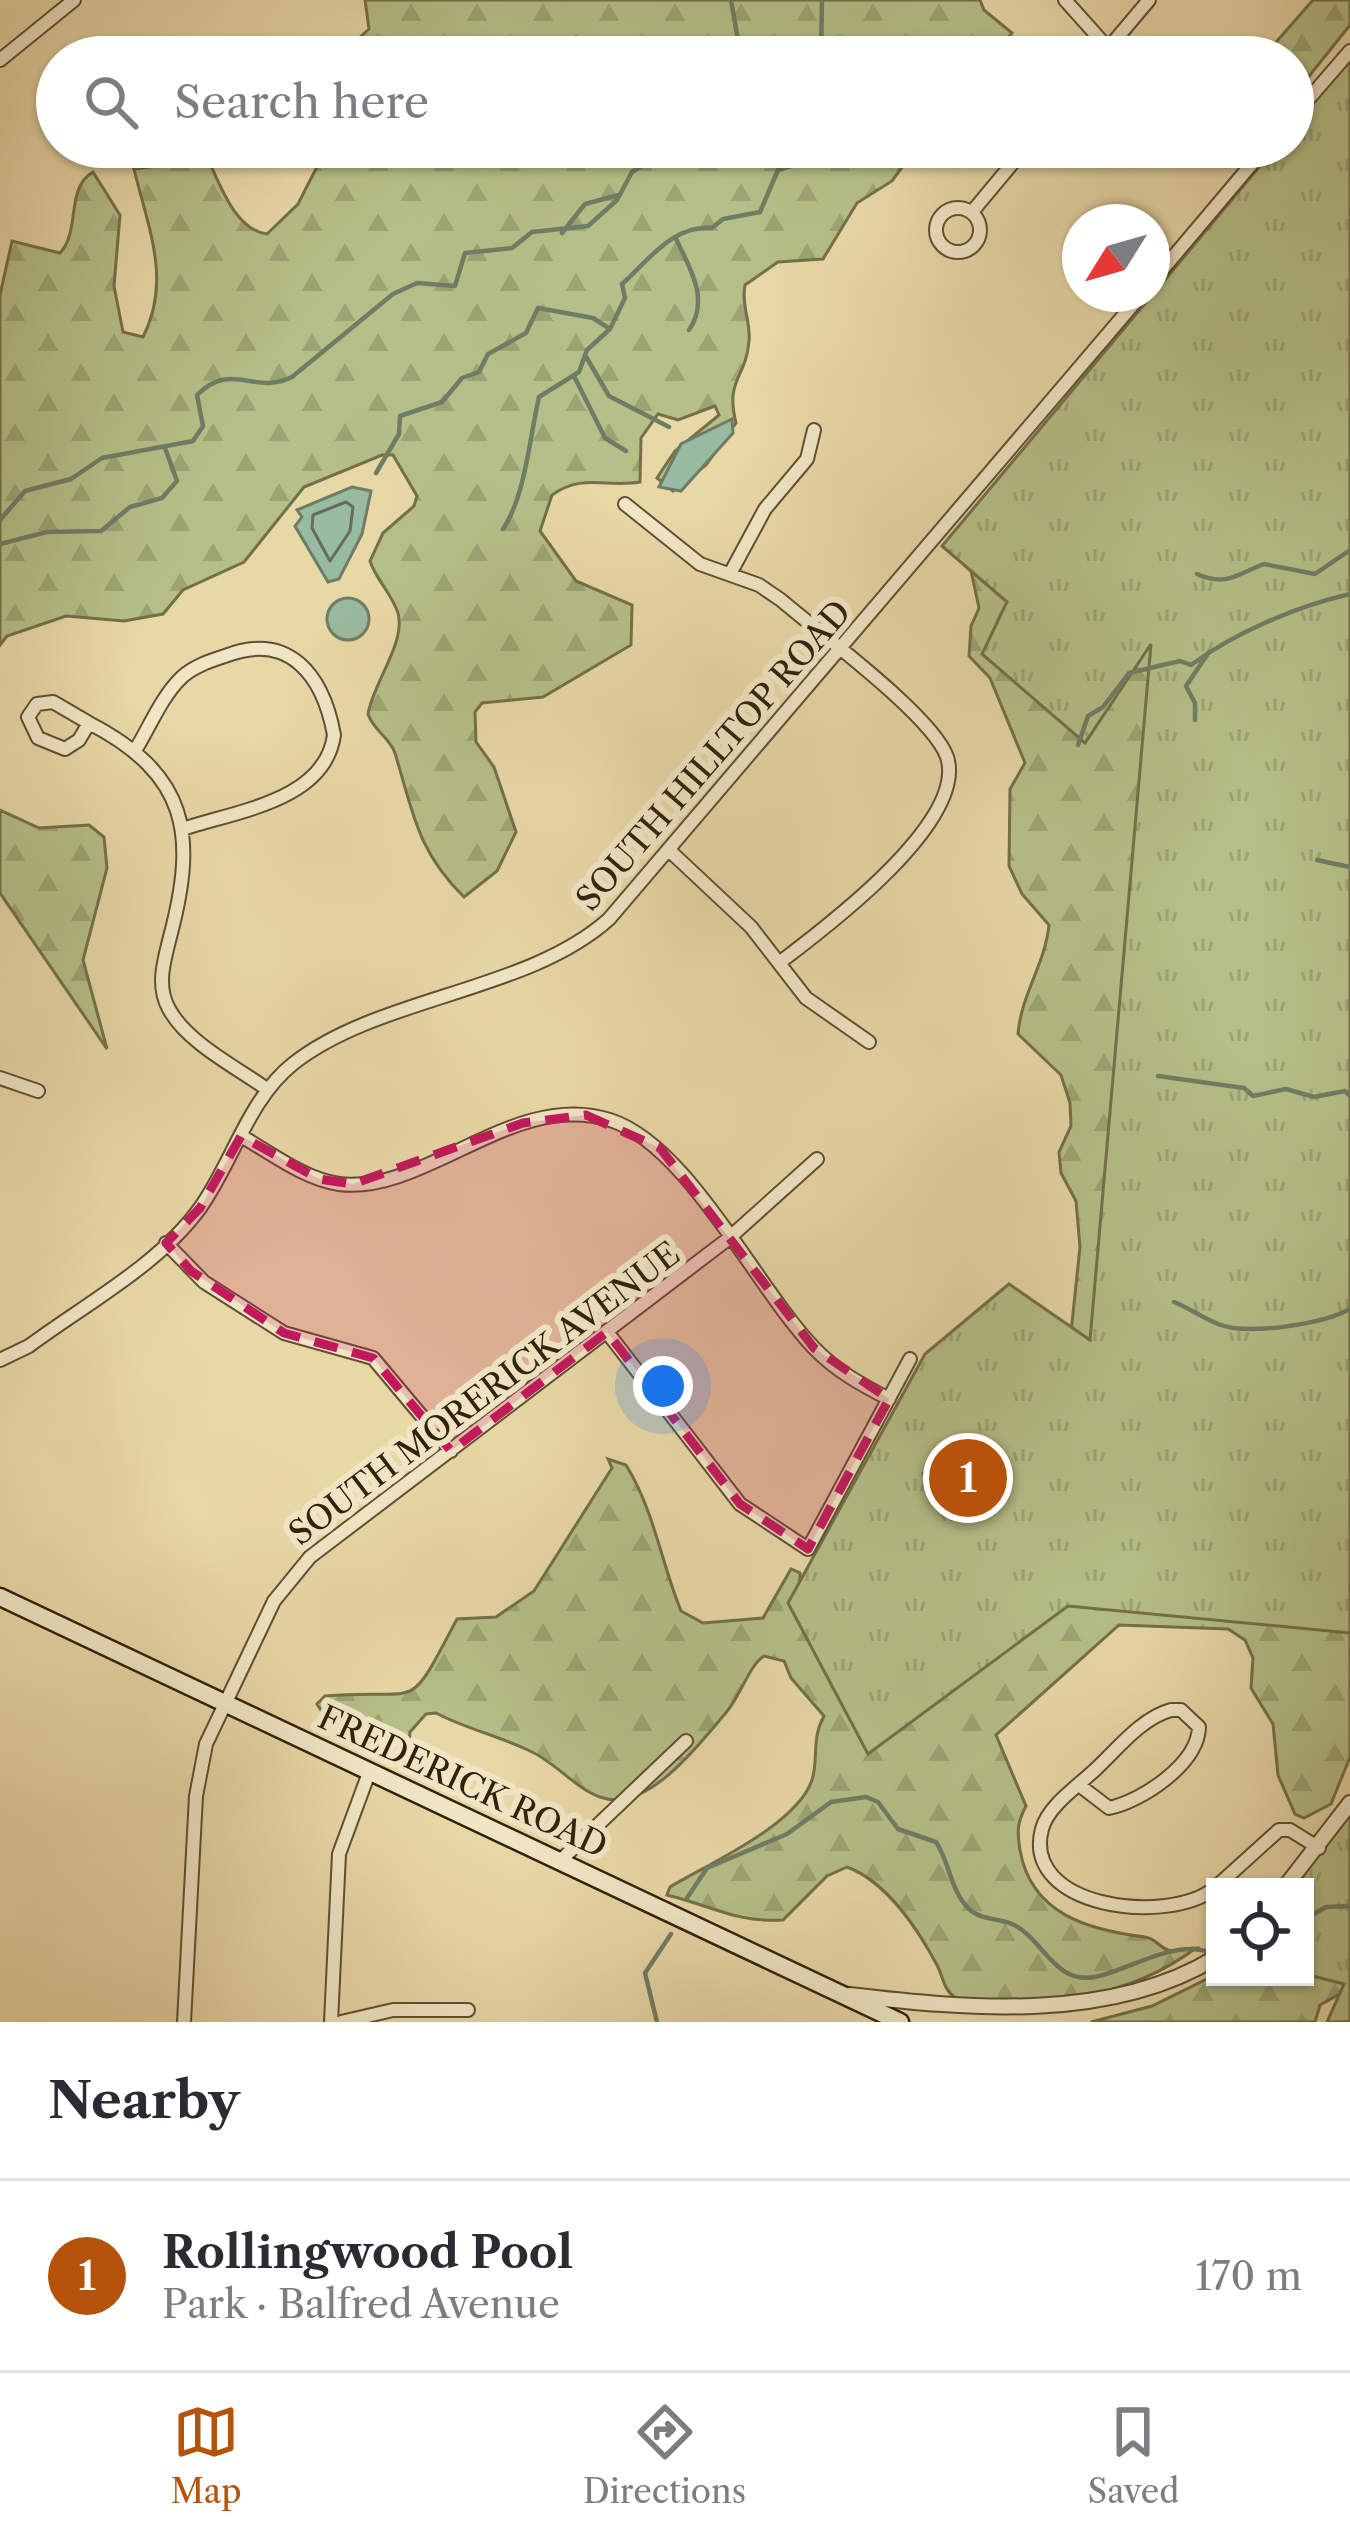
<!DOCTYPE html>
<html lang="en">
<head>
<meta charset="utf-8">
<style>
  body { margin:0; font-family:"Libre Caslon Text",serif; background:#f7f7f7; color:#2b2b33 }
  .controls { position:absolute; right:36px; bottom:36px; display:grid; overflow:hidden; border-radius:0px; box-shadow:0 3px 9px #0004 }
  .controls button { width:108px; height:108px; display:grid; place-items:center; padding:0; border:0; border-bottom:3px solid #e1e1e2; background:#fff; color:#2b2b33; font:60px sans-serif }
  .compass { position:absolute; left:1062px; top:204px; width:108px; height:108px; border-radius:50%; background:#fff; box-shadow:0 3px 9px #0004; rotate:233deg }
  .you { position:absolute; left:663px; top:1386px; width:42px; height:42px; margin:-30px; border:9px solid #fff; border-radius:50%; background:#1a73e8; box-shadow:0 0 0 18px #1a73e833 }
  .badge { display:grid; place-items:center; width:78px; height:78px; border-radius:50%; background:#b45309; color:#fff; font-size:39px; font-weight:700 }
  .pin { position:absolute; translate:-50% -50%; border:6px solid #fff; box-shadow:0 3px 12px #0006 }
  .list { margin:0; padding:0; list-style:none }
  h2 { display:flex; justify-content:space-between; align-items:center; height:156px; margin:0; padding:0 48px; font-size:51px }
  h2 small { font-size:39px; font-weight:400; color:#7c7c81 }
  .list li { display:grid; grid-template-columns:78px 1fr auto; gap:36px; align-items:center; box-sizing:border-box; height:192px; padding:0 48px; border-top:3px solid #e1e1e2 }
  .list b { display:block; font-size:45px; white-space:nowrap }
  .list p { margin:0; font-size:39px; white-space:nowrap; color:#7c7c81 }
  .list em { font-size:39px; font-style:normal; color:#7c7c81 }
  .icon { flex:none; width:66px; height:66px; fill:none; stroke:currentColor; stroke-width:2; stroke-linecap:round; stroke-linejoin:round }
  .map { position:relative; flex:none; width:1350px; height:2022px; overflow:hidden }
  .search { position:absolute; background:#fff; box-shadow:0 3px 9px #0004; left:36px; right:36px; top:36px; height:132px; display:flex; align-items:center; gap:30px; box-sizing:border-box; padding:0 42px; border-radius:66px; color:#7c7c81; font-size:45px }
  .sheet { height:348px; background:#fff }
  nav { display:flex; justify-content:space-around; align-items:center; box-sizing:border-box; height:168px; border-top:3px solid #e1e1e2; background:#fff; font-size:33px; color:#7c7c81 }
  nav a { display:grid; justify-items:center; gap:6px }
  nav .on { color:#b45309 }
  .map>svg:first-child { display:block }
</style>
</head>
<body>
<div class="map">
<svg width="1350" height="2022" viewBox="0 0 1350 2022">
  <defs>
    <pattern id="forest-firs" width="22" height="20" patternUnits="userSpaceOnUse" patternTransform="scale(3)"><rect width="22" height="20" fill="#b5bf87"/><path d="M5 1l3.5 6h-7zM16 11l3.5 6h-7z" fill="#9ca473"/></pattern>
    <pattern id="park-tufts" width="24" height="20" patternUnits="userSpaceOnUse" patternTransform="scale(3)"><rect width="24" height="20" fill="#b5bf87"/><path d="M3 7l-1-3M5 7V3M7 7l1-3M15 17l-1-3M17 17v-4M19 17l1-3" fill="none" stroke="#9ca473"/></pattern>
  </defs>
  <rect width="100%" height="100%" fill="#e8d8a6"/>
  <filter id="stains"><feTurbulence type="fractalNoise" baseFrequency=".00167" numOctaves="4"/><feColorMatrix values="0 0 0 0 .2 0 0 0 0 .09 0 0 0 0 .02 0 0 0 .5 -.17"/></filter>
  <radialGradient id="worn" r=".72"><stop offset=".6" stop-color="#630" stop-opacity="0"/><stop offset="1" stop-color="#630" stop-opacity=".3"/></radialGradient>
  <path fill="url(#forest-firs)" stroke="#74704a" stroke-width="3" d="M365 0H980L984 10 1012 33 991 57H338L369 29Z
    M1313 0H1350V25L1294 95 1293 57H1263Z
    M1350 67V1757L1331 1804 1304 1818 1295 1814 1278 1775 1273 1724 1251 1688 1253 1658 1245 1640 1228 1629 1119 1625 996 1735 1026 1806C1017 1823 1017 1831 1020 1850 1031 1914 1088 1930 1145 1937 1155 1938 1159 1947 1168 1950 1176 1953 1188 1948 1196 1948 1128 1999 1040 2009 957 1999 944 1991 944 1980 938 1967 919 1931 887 1882 847 1867L827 1876 783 1920C737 1923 712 1906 667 1895L670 1887C708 1864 797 1825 812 1780 819 1757 811 1739 824 1716L791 1678 784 1661 764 1656C749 1665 740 1698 724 1715 697 1747 646 1814 600 1797 575 1788 555 1762 530 1751 500 1736 466 1729 436 1713L426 1714 410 1732 407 1763 397 1760 334 1731 317 1704 325 1696C425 1688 405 1717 457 1619L496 1617 534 1591 612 1468 608 1459 626 1465C654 1510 661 1562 681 1611L703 1623 763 1618 791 1569 800 1573V1606L1070 1342 1080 1247 1076 1201 1061 1173 1059 1152 1071 1126 1070 1103 1061 1075 1018 1034C1021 995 1045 964 1049 925L1022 894 1009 866 1010 789 1025 763 990 678 969 656 971 626 979 608 970 566Z
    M173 147H202C217 174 231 229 267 234L298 204 327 147H917L892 181 857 203 823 259 778 262 745 285C741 306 751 322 749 341 746 379 725 378 736 423L706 465 673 491 657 478 675 451 719 415 715 406 678 420 658 414 641 438 640 482C606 488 583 473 552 495L540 531 576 581 632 605 631 645 543 697 482 703 475 712 476 742 494 767 516 832 497 871 464 897C417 851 413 812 395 753 390 738 373 730 368 714 373 683 406 643 398 613 392 594 376 580 370 561L383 533 414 506 417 496 393 455H382L304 487 244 562 183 590 163 614 124 621 66 616 7 636 0 645V295L12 241 60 253C81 231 65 188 93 172L120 215 114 286 123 332 143 337C172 280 148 228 134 169L165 165Z
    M0 810 39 828 89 825 104 837 107 868 83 960 107 1049 0 893Z
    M1305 1888 1349 1989 1320 2005 1315 2022H1091L1152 2006 1215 1975 1305 1977Z"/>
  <path fill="url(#park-tufts)" stroke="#74704a" stroke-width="3" d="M1350 58V1633L1068 1606 868 1754 788 1603 925 1354 1009 1284 1090 1340 1151 644 1085 743 982 654 1007 602 942 546 1276 147H1293V127Z
    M1350 1812V2022H1327L1344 1984 1305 1974V1887H1295Z"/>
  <path fill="#99bba1" stroke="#707d66" stroke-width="3" d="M732 419 733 433 681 491 659 487 681 444Z
    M352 487 371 491 362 534 339 579 328 582 295 526 302 517 297 510Z
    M327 619a21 21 0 1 1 42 0a21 21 0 1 1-42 0Z
    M955 1456 969 1482 987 1473 996 1490 957 1511 941 1482 931 1487 923 1473Z"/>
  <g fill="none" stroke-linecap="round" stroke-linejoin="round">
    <path stroke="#666e58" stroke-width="3" d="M346 502 353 507 350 531 330 561 312 528 313 515Z"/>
    <path stroke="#707d66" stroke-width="4.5" d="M731 0 741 57
      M821 57 822 0
      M562 233 585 204 619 195
      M676 239C690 268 710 300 689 330
      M585 355 609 396 669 427
      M574 376 605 438 626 451
      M376 473 399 434 400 416 442 402 462 378 479 372 488 354 526 333 538 308 593 318 610 329
      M0 520 25 491 71 479 102 458 193 441 203 426 197 395C233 360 253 396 292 377L393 294 417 283 455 286 465 253 512 248 532 232 588 226 617 200 632 172 671 147
      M503 529C525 497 530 436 539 397L579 372 587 350 610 329 625 298 622 284C649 260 672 225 712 228L723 219 760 212 778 170 794 165 809 147
      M0 544 47 532 101 531 130 507 162 498 177 481 165 448
      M1197 574C1227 587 1237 574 1264 564L1315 574 1350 550
      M1195 720V703L1186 686 1209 652
      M1078 745 1088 716 1103 707 1129 673 1180 661 1191 665C1236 632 1295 607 1350 594
      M1317 860 1350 867
      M1158 1076 1244 1088 1253 1096 1286 1089 1314 1097 1345 1091 1350 1096
      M1174 1302C1189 1308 1203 1318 1218 1324 1248 1336 1323 1324 1350 1309
      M687 1898 707 1868 787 1834 831 1802 866 1797 878 1802 898 1829 936 1842C950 1863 950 1890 969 1909 980 1920 998 1918 1012 1924 1042 1937 1054 1985 1095 1977 1130 1970 1175 1938 1211 1953
      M1305 1919 1326 1907 1350 1906
      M657 2022 645 1973 671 1934"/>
    <g stroke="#604f34" stroke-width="16">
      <path id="minor" d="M1065 0 1116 57
        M1101 57 1149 0
        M0 60 74 0
        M1293 117 1350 51
        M1228 147 1251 165
        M936 230a22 22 0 1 1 44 0a22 22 0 1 1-44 0Z
        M972 212 1026 147
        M1152 282 1266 147
        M625 504 700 564 759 585 781 600C818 632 933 716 947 757 968 822 824 929 779 963
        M731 572 765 509 807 459 814 430
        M89 723 53 702 37 704 28 717 38 738 65 749 79 740 89 723C189 775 197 835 170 937 164 961 156 986 169 1009 187 1043 238 1068 268 1090
        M136 749C150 726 162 696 182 677 194 666 210 661 225 656 289 631 323 675 334 735 325 801 236 811 183 829
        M671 852 751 927 806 998 869 1042
        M0 1078 38 1091
        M241 1136C271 1153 304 1179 339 1184 425 1195 515 1089 610 1120 688 1145 755 1286 814 1348 836 1371 862 1385 889 1399
        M166 1243 204 1282 284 1333 373 1358 451 1451
        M607 1332 740 1504 808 1549 910 1359
        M0 1360 29 1346C84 1305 159 1265 200 1208 233 1162 248 1099 294 1063 380 996 528 992 609 919L1142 294
        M1079 1785 1109 1808C1142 1801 1198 1764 1199 1727L1181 1710H1171C1142 1718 1119 1747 1098 1767 1081 1784 1048 1805 1042 1829 1021 1908 1168 1926 1215 1888
        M561 1860 686 1741
        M1216 1887 1279 1830H1290L1319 1848
        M184 2022 196 1796 206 1744 274 1601 310 1557 728 1239 817 1159
        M331 2022 339 1854 370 1770
        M341 2022 393 2010H468"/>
    </g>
    <g stroke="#604f34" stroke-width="18">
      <path id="tertiary" d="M1285 1887 1350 1803
        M849 1995C969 2009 1110 2022 1215 1958"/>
    </g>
    <g stroke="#33210e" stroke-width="21">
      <path id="secondary" d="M0 1597 900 2022"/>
    </g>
    <use href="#minor" stroke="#f0e6c5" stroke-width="12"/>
    <use href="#tertiary" stroke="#f0e6c5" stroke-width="14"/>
    <use href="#secondary" stroke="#f0e6c5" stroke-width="16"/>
  </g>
  <path fill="#c2185b" fill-opacity="0.2" stroke="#c2185b" stroke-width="9" stroke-dasharray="24 15" stroke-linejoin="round" d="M586 1115 660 1148 814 1348 889 1399 808 1549 740 1504 607 1332 451 1451 373 1358 284 1333 191 1271 166 1243 200 1208 241 1136 319 1179 353 1184 523 1123Z"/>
  <g text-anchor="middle" stroke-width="12" stroke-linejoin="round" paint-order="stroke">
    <g font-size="33" fill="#33210e" stroke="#f0e6c5">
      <text transform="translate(713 755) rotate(-49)" y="12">SOUTH HILLTOP ROAD</text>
      <text transform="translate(484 1393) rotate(-37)" y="12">SOUTH MORERICK AVENUE</text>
      <text transform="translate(463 1781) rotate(25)" y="12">FREDERICK ROAD</text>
    </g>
  </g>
  <rect width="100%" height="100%" filter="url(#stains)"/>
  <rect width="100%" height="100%" fill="url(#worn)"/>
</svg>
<div class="controls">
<button><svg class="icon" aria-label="locate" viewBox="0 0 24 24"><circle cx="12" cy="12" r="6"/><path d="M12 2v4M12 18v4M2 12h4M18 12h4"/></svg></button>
</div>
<svg class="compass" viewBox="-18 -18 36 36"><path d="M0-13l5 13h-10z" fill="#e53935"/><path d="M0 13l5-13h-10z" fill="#7c7c81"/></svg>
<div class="you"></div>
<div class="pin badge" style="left:968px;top:1478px">1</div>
<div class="search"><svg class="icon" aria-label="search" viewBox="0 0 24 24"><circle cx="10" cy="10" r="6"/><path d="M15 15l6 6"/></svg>Search here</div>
</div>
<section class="sheet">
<h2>Nearby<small></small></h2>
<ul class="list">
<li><span class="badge">1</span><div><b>Rollingwood Pool</b><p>Park · Balfred Avenue</p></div><em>170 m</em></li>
</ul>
</section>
<nav>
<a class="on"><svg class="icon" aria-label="map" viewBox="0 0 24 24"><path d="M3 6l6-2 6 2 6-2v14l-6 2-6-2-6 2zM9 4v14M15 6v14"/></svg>Map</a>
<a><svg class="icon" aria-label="directions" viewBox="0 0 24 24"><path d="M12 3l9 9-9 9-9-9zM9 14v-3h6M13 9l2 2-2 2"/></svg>Directions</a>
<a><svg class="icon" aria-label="saved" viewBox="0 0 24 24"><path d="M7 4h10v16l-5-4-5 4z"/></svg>Saved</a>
</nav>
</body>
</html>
